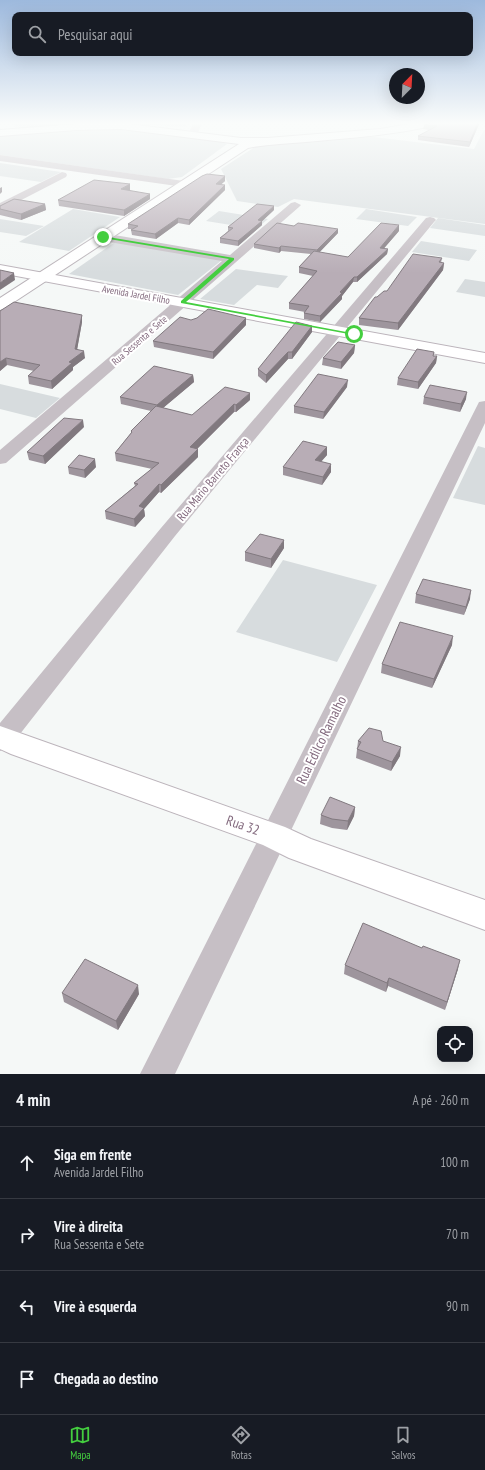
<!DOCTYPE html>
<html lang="pt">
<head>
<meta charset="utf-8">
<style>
  body { margin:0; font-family:"PT Sans Narrow",sans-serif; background:#242831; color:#f1f3f6 }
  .controls { position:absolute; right:12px; bottom:12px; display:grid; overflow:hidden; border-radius:8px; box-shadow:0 4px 16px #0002 }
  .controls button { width:36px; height:36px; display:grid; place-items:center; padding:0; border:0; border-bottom:1px solid #363941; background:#171b24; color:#f1f3f6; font:20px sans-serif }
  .compass { position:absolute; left:389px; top:68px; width:36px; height:36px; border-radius:50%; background:#171b24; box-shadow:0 4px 16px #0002; rotate:24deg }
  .stop { position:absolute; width:12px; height:12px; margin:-9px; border:3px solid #44ce3f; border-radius:50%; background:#fff }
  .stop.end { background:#44ce3f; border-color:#fff; box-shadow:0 1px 4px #0008 }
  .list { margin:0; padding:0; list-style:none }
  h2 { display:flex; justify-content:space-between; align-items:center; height:52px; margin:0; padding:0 16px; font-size:17px }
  h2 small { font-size:13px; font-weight:400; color:#9ea1a6 }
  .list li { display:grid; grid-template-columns:26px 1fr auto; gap:12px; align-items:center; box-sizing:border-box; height:72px; padding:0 16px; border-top:1px solid #363941 }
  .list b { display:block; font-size:15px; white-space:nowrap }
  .list p { margin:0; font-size:13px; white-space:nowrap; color:#9ea1a6 }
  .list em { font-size:13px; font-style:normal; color:#9ea1a6 }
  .icon { flex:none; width:22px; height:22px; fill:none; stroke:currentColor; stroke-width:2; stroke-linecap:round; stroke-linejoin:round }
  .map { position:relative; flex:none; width:485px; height:1074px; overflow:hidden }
  .search { position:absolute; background:#171b24; box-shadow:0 4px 16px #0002; left:12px; right:12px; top:12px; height:44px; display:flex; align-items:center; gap:10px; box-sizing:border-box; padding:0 14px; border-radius:8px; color:#9ea1a6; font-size:15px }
  .sheet { height:340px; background:#171b24 }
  nav { display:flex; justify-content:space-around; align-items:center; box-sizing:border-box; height:56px; border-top:1px solid #363941; background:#171b24; font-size:11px; color:#9ea1a6 }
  nav a { display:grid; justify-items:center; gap:2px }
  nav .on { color:#44ce3f }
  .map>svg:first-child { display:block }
</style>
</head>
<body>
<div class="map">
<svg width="485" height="1074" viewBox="0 0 485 1074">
  <rect width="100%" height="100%" fill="#f5f8f7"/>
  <path fill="#d7dcde" d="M10 122H87L88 123 20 129Z
    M94 122H187L186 127Z
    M98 128 136 129 215 140 227 144 182 177 168 179 0 155V135Z
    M484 130H485V224L294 199 278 207 237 201 221 169 258 145 365 136 474 149Z
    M0 163 61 172 41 182 0 176Z
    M73 209 120 217 69 251 19 242Z
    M366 209 417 217 408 226 356 219Z
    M219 211 268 219 256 229 206 221Z
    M438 218 485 225V236L430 228Z
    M0 219 44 226 26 236 0 232Z
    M421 241 477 250 469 261 412 252Z
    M115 242 222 260 178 295 69 274Z
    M236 269 288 276 278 288 257 285 234 305 200 299Z
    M465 279 485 282V297L456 292Z
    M0 384 60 398 36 418 0 409Z
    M478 446 485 448V505L453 498Z
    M283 560 377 585 337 662 236 632Z"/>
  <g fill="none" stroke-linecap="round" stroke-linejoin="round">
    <g stroke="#bcb4bb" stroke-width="2">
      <path id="secondary" d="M0 265 485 353V363L0 273Z
        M0 726 285 827 311 839 485 900V930L289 858 263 845 11 754 0 749Z"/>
    </g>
    <g stroke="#bab3b9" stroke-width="2">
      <path id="primary" d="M422 122H441L440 124C396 135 350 138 306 142 286 144 267 144 248 148L5 308 0 310V298L239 144 121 129 76 130 0 136V130L76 124 121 123 241 138H267L380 129Z"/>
    </g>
    <path fill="#c6bfc5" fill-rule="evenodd" d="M194 122H203L196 136 193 137 188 134Z
      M0 155 184 181 189 184 184 187 0 161Z
      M62 172 66 173 67 175 66 177 0 211V203Z
      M295 202 301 205 299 207 6 463 0 464V450L222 261 103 241 99 240 97 237 99 234 103 233 230 255 291 203Z
      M430 217 434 218 436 220 434 222 175 536 9 748 0 751V723L161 528 426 218Z
      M485 401V423L175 1074H140L477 406 479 402Z"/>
    <use href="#secondary" fill="#fff" fill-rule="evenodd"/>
    <use href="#primary" fill="#fff" fill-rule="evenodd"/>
  </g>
  <path fill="#9e959d" d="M434 122H480L469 147 418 140V136L429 130 423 129 424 125Z
    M225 176V181L220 185H225V190L189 225 178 223 156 239 132 235 131 230 132 229H128V224Z
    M129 190 150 199 124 216 59 206 58 200 130 190Z
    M45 204 46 210 21 220 0 215V206Z
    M274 210 262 221V225L238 246 220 243V238L228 231V227Z
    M399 231 384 248 388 249 387 254 357 282H353L342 296V299L320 322 304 319V313L305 312 289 309V303L313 276 299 273V267L311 254 281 251 279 253 254 248V244L338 233 319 252 348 257Z
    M442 258 441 263H444L443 270 398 330 359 325V318L377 297Z
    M0 311 82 315V322L77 349 85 358 73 367V370L52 389 29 384 28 376 34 371 7 365 0 371Z
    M246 325 213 359 154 347 153 341Z
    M312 326V332L292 359H288L266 383 258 376V369Z
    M355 345 354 353 341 369 322 365 323 358Z
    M434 356H437L436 363 418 389 397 385 398 378Z
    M193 375 194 382 163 408 192 415 250 400 236 412H234L197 449H198V457L161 493 159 492 144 509 145 516 135 527 106 519 105 511 135 486 134 483 152 469 116 461 115 453 131 433V431L151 411 121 404 120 397Z
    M347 387 323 419 294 413V406Z
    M424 397 466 399 460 412 423 404Z
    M84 427 45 464 29 460 27 452Z
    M327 447V455L321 462 331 472 322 485 283 475V467Z
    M68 467H96L85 478 69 474Z
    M284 548 271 568 245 561V552Z
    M416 594 470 599 464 615 415 603Z
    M452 645 432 688 381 673 382 664Z
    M358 741H383L400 756 391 771 356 758Z
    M355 807 354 816 347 830 332 828 320 824 321 815Z
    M345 965 458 969 445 1010 388 986 386 992 344 974Z
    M62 993 139 994 118 1030 64 1002Z"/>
  <path fill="#81797f" d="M478 122H480L469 147 470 142Z
    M225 176V181L216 189V184Z
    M130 184V190L122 195 121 189Z
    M225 185V190L189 225V220Z
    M2 187V192L0 194V188Z
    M150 194V199L124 216V210Z
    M45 204 46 210 21 220V214Z
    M274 206V210L258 225V220Z
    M178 218V223L156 239 155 234Z
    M262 221V225L238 246V241Z
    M399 225V231L380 253V248Z
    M338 229V233L317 255V250Z
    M281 246V251L279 253V248Z
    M388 249 387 254 357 282V277Z
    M444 263 443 270 398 330V323Z
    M14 273 15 280 0 290V283Z
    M354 277 353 282 342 296V299L320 322V316Z
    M82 315V322L76 356 75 349Z
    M246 318V325L213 359V352Z
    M312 326V332L292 359V352Z
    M355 345 354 353 341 369V362Z
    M84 351 85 358 73 367V370L52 389 51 381 69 362Z
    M288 352V359L266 383V375Z
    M437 356 436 363 418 389V382Z
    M6 358 7 365 0 371V362Z
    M193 375 194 382 157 413V405Z
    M348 380 347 387 323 419 324 412Z
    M467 392 466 399 460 412 461 404Z
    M250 393V400L236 412V405Z
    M234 404V412L191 455 190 447Z
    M83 420 84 427 45 464 43 456Z
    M327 447V455L315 468V460Z
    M198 449V457L161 493V485Z
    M95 459 96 467 85 478 84 470Z
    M331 464V472L322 485 323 477Z
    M159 484V492L144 509 145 516 135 527 134 519 139 506Z
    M284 540V548L271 568V559Z
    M471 590 470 599 464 615 466 607Z
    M453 636 452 645 432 688 434 679Z
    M401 747 400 756 391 771 392 762Z
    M355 807 354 816 347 830 348 821Z
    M460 960 458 969 445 1010 447 1002Z
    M389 978 388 986 386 992 387 983Z
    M138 985 139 994 118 1030 116 1021Z"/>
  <path fill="#b8adb6" stroke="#81797f" d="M434 122H478L470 142 418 136 437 126 424 125Z
    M207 174 225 176 216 184 225 185 189 220 178 218 155 234 131 230 138 226 128 224 202 176Z
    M94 180 130 184 121 189 150 194 124 210 58 200Z
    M14 199 45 204 21 214 0 209V206Z
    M257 204 274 206 258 220 262 221 238 241 220 238 233 228 228 227Z
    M277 223 294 226 298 223 338 229 317 250 281 246 279 248 254 244Z
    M381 223 399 225 380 248 388 249 357 277H354L340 292 342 293 320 316 304 313 309 306 289 303 317 271 299 267 314 251 348 257Z
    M413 254 442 258 439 262 444 263 398 323 359 318 375 297H377L384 291H387Z
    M0 270 14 273 0 283Z
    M14 302 82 315 75 349 84 351 69 362 72 363 51 381 28 376 40 365 6 358 0 362V311Z
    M208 309 246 318 213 352 153 341 180 317 191 320 197 318Z
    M296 322 312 326 292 352H288L266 375 258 369Z
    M338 342 355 345 341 362 323 358Z
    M417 349 434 352 433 356H437L418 382 398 378Z
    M154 366 193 375 157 405 120 397Z
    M318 374 348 380 324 412 294 406Z
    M430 385 467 392 461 404 424 397Z
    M225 387 250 393 236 405 234 404 190 447 198 449 161 485 159 484 139 506 144 508 134 519 105 511 138 484 134 483 159 463 115 453 132 432 131 431 156 406 192 415Z
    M64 418 83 420 43 456 27 452Z
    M303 441 327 447 315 460 331 464 323 477 283 467Z
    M79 455 95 459 84 470 68 467Z
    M260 534 284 540 271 559 245 552Z
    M423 579 471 590 466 607 416 594Z
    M400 622 453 636 434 679 382 664Z
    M369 728 381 731 383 741 401 747 392 762 357 749 361 742 358 741Z
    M330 797 355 807 348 821 332 819 321 815Z
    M363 923 422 948 423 946 460 960 447 1002 389 978 387 983 345 965Z
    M85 959 138 985 116 1021 62 993Z"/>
  <linearGradient id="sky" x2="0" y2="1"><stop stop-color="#9db9dd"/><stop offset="0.45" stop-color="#fafcfb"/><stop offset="1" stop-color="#fafcfb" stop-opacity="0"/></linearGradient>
  <rect width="485" height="273" fill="url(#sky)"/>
  <path fill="#44ce3f" d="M102 236 234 258V260L186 302 357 334 354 335 181 303V301L229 259 103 238Z"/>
  <g text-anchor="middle" stroke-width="4" stroke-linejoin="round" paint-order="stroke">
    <g font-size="10" fill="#836a7e" stroke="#fff">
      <text transform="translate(136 294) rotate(10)" y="4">Avenida Jardel Filho</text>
      <text transform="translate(139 340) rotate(-41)" y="4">Rua Sessenta e Sete</text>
    </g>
    <g font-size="12" fill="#836a7e" stroke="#fff">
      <text transform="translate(213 479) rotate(-50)" y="4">Rua Mario Barreto França</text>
    </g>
    <g font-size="14" fill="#836a7e" stroke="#fff">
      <text transform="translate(321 740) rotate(-64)" y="5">Rua Edilco Ramalho</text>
      <text transform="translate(243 825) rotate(19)" y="5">Rua 32</text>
    </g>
  </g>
</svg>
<div class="controls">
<button><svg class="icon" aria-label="locate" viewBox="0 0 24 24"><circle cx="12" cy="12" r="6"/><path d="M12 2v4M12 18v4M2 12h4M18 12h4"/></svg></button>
</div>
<svg class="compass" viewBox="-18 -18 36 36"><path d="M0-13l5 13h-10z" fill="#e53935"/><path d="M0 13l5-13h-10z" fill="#9ea1a6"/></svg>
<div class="stop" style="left:354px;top:334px"></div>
<div class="stop end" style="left:103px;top:237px"></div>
<div class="search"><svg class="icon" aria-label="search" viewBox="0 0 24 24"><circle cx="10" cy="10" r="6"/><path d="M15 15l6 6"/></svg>Pesquisar aqui</div>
</div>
<section class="sheet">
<h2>4 min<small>A pé · 260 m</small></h2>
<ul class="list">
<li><svg class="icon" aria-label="ahead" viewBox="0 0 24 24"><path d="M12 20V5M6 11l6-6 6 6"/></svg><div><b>Siga em frente</b><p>Avenida Jardel Filho</p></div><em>100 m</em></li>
<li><svg class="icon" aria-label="right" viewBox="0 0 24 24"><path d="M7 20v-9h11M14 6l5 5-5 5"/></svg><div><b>Vire à direita</b><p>Rua Sessenta e Sete</p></div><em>70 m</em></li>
<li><svg class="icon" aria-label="left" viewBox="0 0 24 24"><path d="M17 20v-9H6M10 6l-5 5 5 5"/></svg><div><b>Vire à esquerda</b></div><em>90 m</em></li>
<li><svg class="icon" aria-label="arrive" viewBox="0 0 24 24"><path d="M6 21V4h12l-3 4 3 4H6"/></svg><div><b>Chegada ao destino</b></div></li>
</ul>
</section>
<nav>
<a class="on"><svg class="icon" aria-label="map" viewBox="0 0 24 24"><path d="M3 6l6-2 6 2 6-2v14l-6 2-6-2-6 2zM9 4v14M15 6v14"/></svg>Mapa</a>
<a><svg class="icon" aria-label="directions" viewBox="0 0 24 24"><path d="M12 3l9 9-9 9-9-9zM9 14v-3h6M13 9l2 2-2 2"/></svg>Rotas</a>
<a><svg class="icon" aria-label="saved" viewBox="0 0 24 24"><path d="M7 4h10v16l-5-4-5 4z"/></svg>Salvos</a>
</nav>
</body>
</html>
